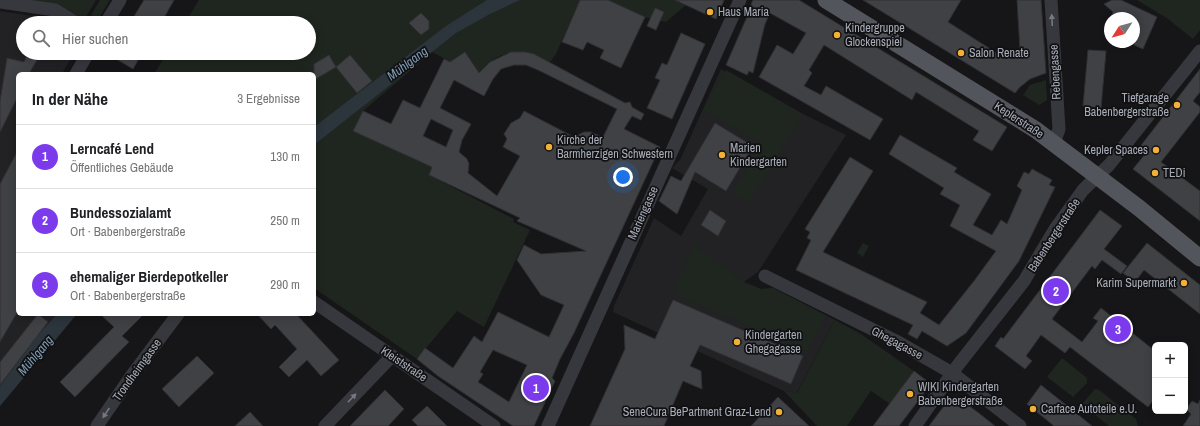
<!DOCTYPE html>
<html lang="de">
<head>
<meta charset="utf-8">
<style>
  body { margin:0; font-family:"Archivo Narrow",sans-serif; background:#f6f6f6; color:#202124 }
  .controls { position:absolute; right:12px; bottom:12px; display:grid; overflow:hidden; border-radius:6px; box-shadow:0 2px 10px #0003 }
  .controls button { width:36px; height:36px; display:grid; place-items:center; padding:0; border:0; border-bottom:1px solid #e0e0e0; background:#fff; color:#202124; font:20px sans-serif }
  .compass { position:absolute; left:1104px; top:12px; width:36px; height:36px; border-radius:50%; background:#fff; box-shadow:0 2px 10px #0003; rotate:234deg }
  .you { position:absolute; left:623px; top:177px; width:14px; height:14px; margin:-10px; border:3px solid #fff; border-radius:50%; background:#1a73e8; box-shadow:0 0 0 6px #1a73e833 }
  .badge { display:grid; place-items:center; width:26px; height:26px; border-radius:50%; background:#7c3aed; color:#fff; font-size:13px; font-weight:700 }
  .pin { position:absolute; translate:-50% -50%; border:2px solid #fff; box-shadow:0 1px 4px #0006 }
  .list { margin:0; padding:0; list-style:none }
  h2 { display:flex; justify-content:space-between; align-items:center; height:52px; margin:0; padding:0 16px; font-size:17px }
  h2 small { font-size:13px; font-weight:400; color:#757577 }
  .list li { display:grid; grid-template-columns:26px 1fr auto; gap:12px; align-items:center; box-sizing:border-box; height:64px; padding:0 16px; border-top:1px solid #e0e0e0 }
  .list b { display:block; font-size:15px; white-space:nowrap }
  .list p { margin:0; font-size:13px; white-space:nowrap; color:#757577 }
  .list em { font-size:13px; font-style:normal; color:#757577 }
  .icon { flex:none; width:22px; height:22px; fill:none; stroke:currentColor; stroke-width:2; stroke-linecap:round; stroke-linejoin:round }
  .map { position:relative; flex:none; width:1200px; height:426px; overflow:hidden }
  .search { position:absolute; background:#fff; box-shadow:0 2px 10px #0003; left:16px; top:16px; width:300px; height:44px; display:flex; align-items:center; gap:10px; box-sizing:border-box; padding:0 14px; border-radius:22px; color:#757577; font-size:15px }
  .panel { position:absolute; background:#fff; box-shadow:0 2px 10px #0003; left:16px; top:72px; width:300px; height:244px; border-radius:6px }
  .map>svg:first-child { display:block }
</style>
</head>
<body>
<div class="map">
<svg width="1200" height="426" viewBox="0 0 1200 426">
  <rect width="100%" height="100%" fill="#161618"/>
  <path fill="#222225" d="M0 11 52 19 59 23H23V53H74L62 74H18V314H57L37 336 0 386Z
    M721 69 803 114 846 135 758 272 744 282 761 289 773 288 835 320 795 396 613 312 614 306 654 218 681 236 708 189 672 168 680 160Z"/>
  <path fill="#1e261f" d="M6 0H96L83 22 56 7Z
    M100 0H110L97 21 90 17Z
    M199 0H580L556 54 550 62C522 47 496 48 477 76L432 52 363 111 353 130 432 167 429 175 514 219 513 222 530 230 484 327 457 311 417 359 314 288V74H154L167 53H309V23H185Z
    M608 0H688L686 5 666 22 645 17Z
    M1137 0H1200V30L1193 39 1168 19Z
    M726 70 803 114 750 203 733 194 761 143 703 110Z
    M1046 80 1047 100 1039 105 1023 95 1030 85Z
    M863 243 869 246 863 257 857 253Z
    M695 245 743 282 761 289 773 288 827 316 807 352 673 293Z
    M835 320 861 334 914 371 890 404 871 391 847 426H817L784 391 797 393Z
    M1062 358 1087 378V383L1073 397 1047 377Z
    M1095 389 1099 390 1136 419 1138 426H1109L1085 407 1083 403Z"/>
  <path fill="#2c353c" d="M487 0H520L490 14 456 33 314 145V127L446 26Z
    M57 314H77L0 406V386L37 336Z"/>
  <path fill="#404145" stroke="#303034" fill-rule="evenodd" d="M144 0H174L161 23H130Z
    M580 0H608L645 17 621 68 600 58 604 50 587 42 583 50 562 42Z
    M675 0H724L716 19Z
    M753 0H799L1007 127 992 151 973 140 979 131 916 92 912 100 824 45 809 70 812 73 804 86 821 95 826 86 883 119 870 140 759 77 777 45 793 54 806 33 770 13 765 24 753 73 749 71 747 75 726 65 747 17 746 16Z
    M863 0H961L948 22 1006 59 1020 50 1017 0H1041L1046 73 1030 79 1020 87 1015 93Z
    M1112 0H1121L1157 17 1143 49 1134 45V18H1111L1113 12 1104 4Z
    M655 8 664 12 656 30 647 26Z
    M421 13 429 21V29L421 35 409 23Z
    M681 33 705 44 672 119 647 108 660 80 655 78 662 63 667 65Z
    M1088 50 1106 51 1101 108 1083 106Z
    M465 52 479 73 490 62 511 52H525L534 54 625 103 630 102 632 107 644 114 641 120 632 116 624 129 660 147 574 333 560 359 552 378 555 381 534 426H513L438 376 417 359 425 348 453 368 474 336 482 342 498 312 549 337 564 305 541 295 517 260 524 245 541 254 586 251 517 221 520 218 429 175 432 167 353 131 363 111 391 124 403 100 420 108 444 59 450 62ZM514 65H526L538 70 617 109 603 137 590 132H584L574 137 524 111 520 118 511 123 504 134 507 139 503 147 520 156 497 196 468 173 469 164 467 159 459 152 462 140 471 124 440 108 454 80 484 96 493 79 501 69ZM431 119 453 130 446 147 423 136ZM493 350 527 365 509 402 478 382 483 374 480 372Z
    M28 53H41L29 74H18V96L0 132V101L7 58 24 62Z
    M106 53H142L133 69Z
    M329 55 336 67 314 80V64Z
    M350 55 372 81 357 93 336 67Z
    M1200 69V92L1193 101 1200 107V112L1161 162 1200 191V221L1133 169 1146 153 1139 148Z
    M715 123 753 146 726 191 695 172 677 214 659 201 671 176 681 181Z
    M900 135 957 168 954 172 991 194 973 225 992 235 1001 220 1007 224 1022 190 1017 186 1024 172 1029 174 1032 169 1052 180 1049 185 1055 187 1019 261 966 333 947 346 922 331 917 339 908 334 913 325 796 270 811 240 807 238 810 232 805 229 850 157 873 171 823 252 927 302 920 313 939 325 974 281 996 251 950 226 960 205 940 194 944 188 889 154Z
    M18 150V311L0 342V184Z
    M710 210 726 221 718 236 701 225Z
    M1100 210 1122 226 1104 249 1127 266 1121 274 1102 260 1095 269 1092 266 1052 319 1082 342 1098 321 1093 318 1101 308 1155 351V398L1148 407 1070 347 1065 353 1041 335 1026 356 1032 361 1025 369 995 346 1001 337 1003 339Z
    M1147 243 1200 285V314L1144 270 1135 282 1123 273Z
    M673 300 803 356 791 384 700 345 690 366 701 371 702 389 683 381 664 426H590L625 349 624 325 655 339Z
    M38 314 48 322 0 385V362Z
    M100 314H144L122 336 129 342 75 397 60 382 114 327Z
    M257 314H296L339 360 321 376 307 360 289 377 279 367 297 349 275 325 271 329Z
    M197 356 214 373 179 407 162 389Z
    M914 371 931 384 899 426H873Z
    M1041 385 1071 409 1092 426H1054L1048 421 1027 404Z
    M385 390 404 409 388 426H350Z
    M778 397 809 426H751Z
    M957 397 980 414 995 426H929L950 398Z
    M1200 400V426H1183L1191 414 1186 409 1192 401 1198 404Z
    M427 406 447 426H418L412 420Z
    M250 412 263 426H235Z"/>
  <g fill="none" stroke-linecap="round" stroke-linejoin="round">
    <path stroke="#37383d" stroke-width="13" d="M1051 0 1059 129 1054 143
      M0 2 55 10 76 23
      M106 23 120 0
      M76 74 88 53
      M765 276 896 341 952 373 1020 426
      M314 302 494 426
      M97 426 132 375 178 314
      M325 426 392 356
      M548 426 740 0
      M915 426 958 365 1024 281 1055 229 1083 190 1109 165 1200 51"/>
    <path stroke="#53555c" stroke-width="17" d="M826 0 1036 130 1139 208 1200 258"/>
  </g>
  <defs><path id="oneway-solid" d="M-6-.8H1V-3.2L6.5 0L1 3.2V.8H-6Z"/></defs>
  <g fill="#757881">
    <use href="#oneway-solid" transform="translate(1052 20) rotate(-93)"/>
    <use href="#oneway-solid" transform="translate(352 398) rotate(-46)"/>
    <use href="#oneway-solid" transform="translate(106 413) rotate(124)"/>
  </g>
  <g fill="#f2b134" stroke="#111113" stroke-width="1.5">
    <circle cx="710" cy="12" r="4"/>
    <circle cx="837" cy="35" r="4"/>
    <circle cx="961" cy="53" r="4"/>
    <circle cx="1177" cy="105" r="4"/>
    <circle cx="549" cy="147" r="4"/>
    <circle cx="1156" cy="150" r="4"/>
    <circle cx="722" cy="155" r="4"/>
    <circle cx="1155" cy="173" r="4"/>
    <circle cx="1184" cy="283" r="4"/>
    <circle cx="737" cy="342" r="4"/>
    <circle cx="910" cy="394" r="4"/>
    <circle cx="1033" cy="409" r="4"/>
    <circle cx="779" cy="412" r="4"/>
  </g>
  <g text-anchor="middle" stroke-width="3.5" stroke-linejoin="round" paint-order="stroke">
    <g font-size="12" fill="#a8adb8" stroke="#111113" text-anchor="start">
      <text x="718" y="16">Haus Maria</text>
      <text x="845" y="32">Kindergruppe<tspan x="845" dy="14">Glockenspiel</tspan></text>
      <text x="969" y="57">Salon Renate</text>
      <text x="1169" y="102" text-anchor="end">Tiefgarage<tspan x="1169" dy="14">Babenbergerstraße</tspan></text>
      <text x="557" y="144">Kirche der<tspan x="557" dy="14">Barmherzigen Schwestern</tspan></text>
      <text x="730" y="152">Marien<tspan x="730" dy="14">Kindergarten</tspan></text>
      <text x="1148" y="154" text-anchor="end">Kepler Spaces</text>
      <text x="1163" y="177">TEDi</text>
      <text x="1176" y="287" text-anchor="end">Karim Supermarkt</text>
      <text x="745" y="339">Kindergarten<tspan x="745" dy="14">Ghegagasse</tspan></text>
      <text x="918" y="391">WIKI Kindergarten<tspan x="918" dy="14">Babenbergerstraße</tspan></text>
      <text x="1041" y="413">Carface Autoteile e.U.</text>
      <text x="771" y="416" text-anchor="end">SeneCura BePartment Graz-Lend</text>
    </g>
    <g font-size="12" fill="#a8adb8" stroke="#111113">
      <text transform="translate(1055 72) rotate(-93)" y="4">Rebengasse</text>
      <text transform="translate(1019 120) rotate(33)" y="4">Keplerstraße</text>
      <text transform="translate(643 213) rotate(-66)" y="4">Mariengasse</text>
      <text transform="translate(1054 235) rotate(-57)" y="4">Babenbergerstraße</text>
      <text transform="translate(897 343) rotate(28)" y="4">Ghegagasse</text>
      <text transform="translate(404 364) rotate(34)" y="4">Kleiststraße</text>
      <text transform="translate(137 370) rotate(-54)" y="4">Trondheimgasse</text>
    </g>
    <g font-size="13" font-style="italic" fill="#7f9bb3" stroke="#111113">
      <text transform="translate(407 63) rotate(-37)" y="5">Mühlgang</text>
      <text transform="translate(35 355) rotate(-50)" y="5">Mühlgang</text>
    </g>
  </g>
</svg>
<div class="controls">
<button>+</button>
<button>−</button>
</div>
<svg class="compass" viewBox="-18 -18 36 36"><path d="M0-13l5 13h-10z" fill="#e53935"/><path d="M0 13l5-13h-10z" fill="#757577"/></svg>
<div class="you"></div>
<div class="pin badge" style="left:536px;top:388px">1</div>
<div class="pin badge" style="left:1056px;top:291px">2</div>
<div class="pin badge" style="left:1118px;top:329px">3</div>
<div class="search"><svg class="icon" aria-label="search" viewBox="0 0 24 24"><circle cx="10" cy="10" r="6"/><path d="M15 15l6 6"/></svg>Hier suchen</div>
<section class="panel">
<h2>In der Nähe<small>3 Ergebnisse</small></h2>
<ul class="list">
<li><span class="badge">1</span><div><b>Lerncafé Lend</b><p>Öffentliches Gebäude</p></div><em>130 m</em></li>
<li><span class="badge">2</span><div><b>Bundessozialamt</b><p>Ort · Babenbergerstraße</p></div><em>250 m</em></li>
<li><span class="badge">3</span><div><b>ehemaliger Bierdepotkeller</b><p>Ort · Babenbergerstraße</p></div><em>290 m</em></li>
</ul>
</section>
</div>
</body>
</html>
